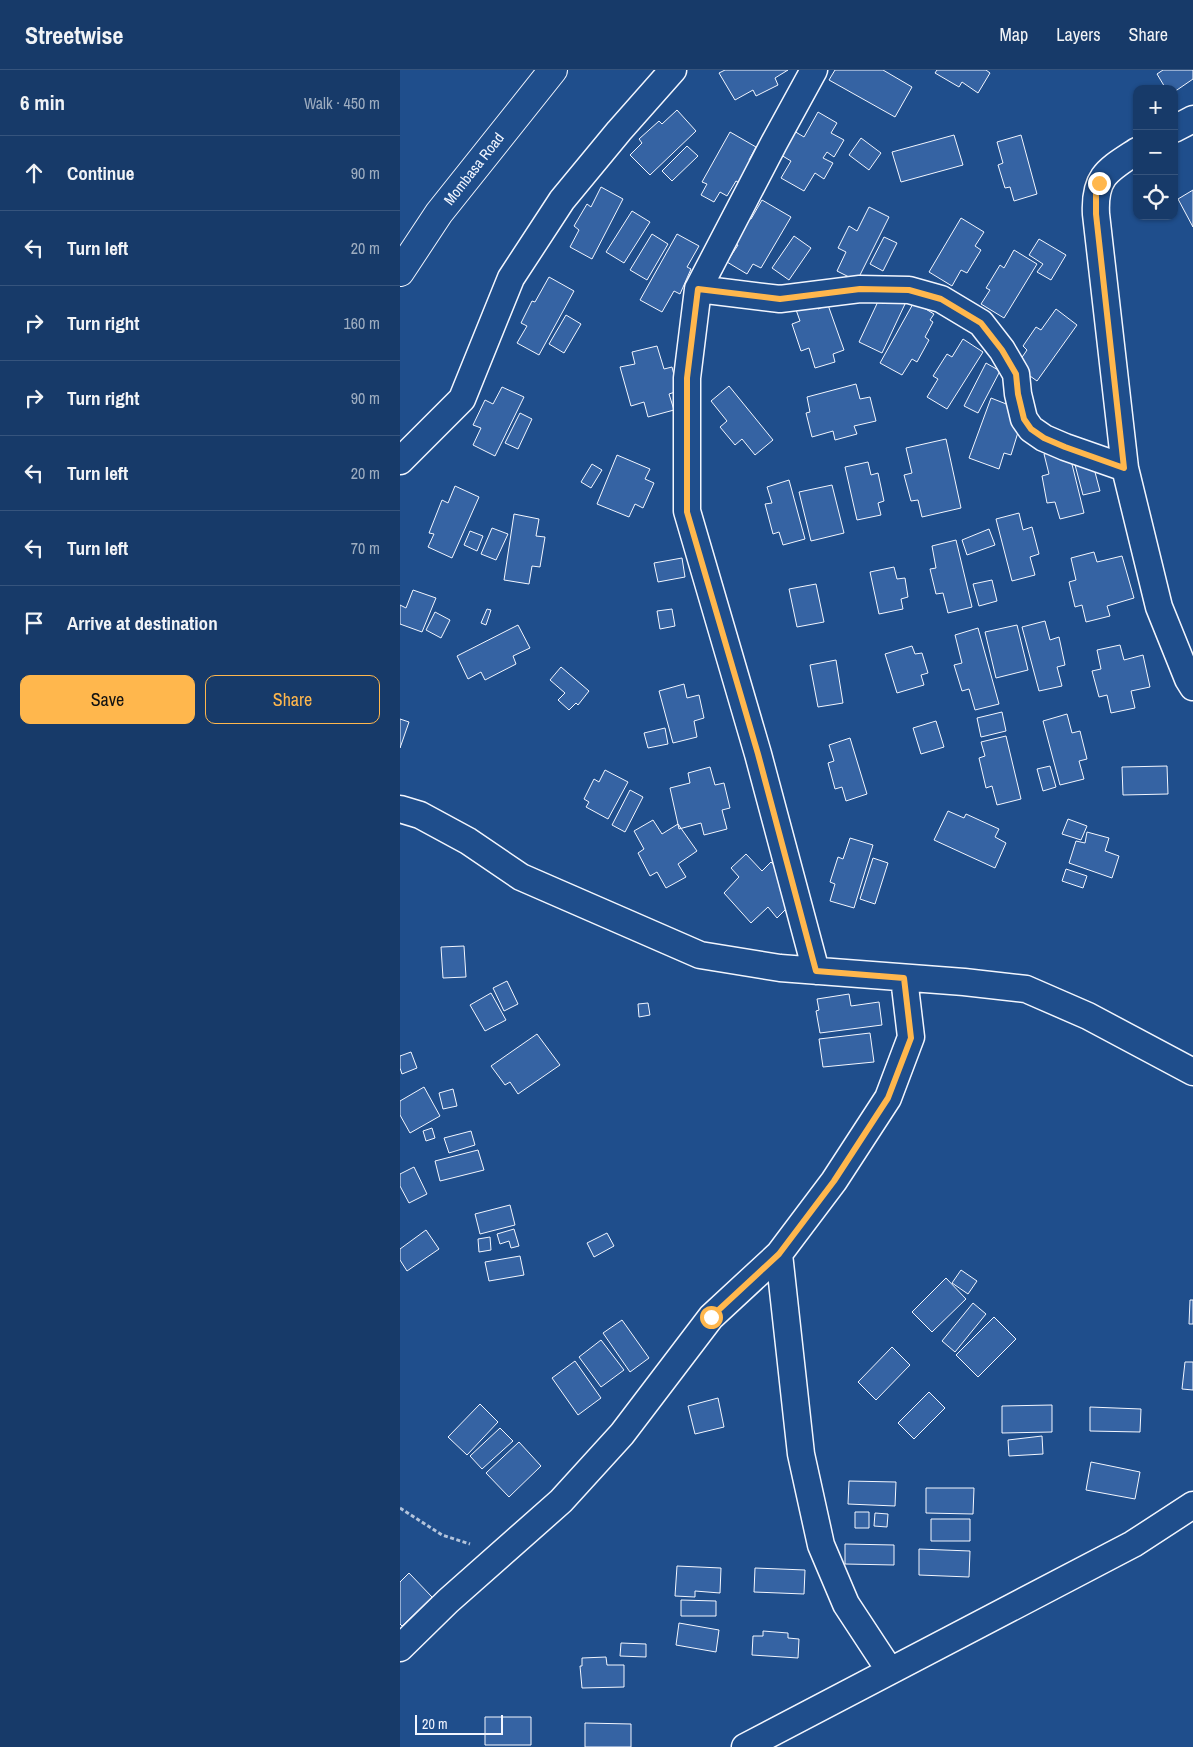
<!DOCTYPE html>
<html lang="en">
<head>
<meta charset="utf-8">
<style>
  body { margin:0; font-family:"Archivo Narrow",sans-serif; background:#20416f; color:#f1f3f6 }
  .controls { position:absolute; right:15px; top:15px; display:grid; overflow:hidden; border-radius:10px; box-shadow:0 1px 4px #0004 }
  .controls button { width:45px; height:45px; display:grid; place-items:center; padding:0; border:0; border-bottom:1px solid #36547d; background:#173a69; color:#f1f3f6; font:25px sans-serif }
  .scale { position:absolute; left:15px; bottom:12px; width:88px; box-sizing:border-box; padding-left:5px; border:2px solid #f2f6ff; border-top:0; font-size:14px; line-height:18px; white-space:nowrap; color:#f2f6ff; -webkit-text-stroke:4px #1f4e8c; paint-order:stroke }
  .stop { position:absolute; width:15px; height:15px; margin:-11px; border:4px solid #ffb74d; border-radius:50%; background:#fff }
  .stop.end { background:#ffb74d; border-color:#fff; box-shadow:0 1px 5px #0008 }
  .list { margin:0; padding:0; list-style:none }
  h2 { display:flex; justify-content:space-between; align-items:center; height:65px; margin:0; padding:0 20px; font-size:21px }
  h2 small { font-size:16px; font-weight:400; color:#9eadc0 }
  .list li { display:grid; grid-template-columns:32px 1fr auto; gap:15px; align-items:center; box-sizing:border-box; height:75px; padding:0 20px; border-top:1px solid #36547d }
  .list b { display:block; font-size:19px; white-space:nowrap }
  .list em { font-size:16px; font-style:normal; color:#9eadc0 }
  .actions { display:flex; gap:10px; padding:15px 20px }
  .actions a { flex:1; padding:11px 0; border:1px solid #ffb74d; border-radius:10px; text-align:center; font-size:18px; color:#ffb74d }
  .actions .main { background:#ffb74d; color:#111 }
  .icon { flex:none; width:28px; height:28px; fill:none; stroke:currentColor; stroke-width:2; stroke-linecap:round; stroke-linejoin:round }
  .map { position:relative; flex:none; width:793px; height:1677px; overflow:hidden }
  header { display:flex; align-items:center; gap:30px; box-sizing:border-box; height:70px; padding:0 25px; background:#173a69; border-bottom:1px solid #36547d }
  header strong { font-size:24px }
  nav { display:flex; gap:28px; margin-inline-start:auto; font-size:18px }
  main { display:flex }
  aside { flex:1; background:#173a69 }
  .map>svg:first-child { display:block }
</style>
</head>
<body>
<header>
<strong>Streetwise</strong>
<nav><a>Map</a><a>Layers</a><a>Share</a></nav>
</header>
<main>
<aside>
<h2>6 min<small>Walk · 450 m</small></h2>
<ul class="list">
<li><svg class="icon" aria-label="ahead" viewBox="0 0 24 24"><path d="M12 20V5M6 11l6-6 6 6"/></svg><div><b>Continue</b></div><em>90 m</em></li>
<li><svg class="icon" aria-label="left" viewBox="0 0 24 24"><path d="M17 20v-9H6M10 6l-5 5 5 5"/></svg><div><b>Turn left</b></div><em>20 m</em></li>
<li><svg class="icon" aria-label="right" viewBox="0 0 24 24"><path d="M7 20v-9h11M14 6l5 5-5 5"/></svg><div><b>Turn right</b></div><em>160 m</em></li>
<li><svg class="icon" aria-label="right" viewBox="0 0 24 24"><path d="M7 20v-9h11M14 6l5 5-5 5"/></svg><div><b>Turn right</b></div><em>90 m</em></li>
<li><svg class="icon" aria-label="left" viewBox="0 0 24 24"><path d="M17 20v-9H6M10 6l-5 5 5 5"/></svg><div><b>Turn left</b></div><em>20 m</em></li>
<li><svg class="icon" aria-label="left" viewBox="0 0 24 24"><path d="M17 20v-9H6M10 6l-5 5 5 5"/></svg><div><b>Turn left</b></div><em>70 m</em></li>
<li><svg class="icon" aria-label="arrive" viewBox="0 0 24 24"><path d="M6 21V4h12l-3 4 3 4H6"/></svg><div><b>Arrive at destination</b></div></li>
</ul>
<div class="actions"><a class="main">Save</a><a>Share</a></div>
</aside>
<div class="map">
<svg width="793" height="1677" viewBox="0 0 793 1677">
  <rect width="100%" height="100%" fill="#1f4e8c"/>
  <path fill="#3563a3" stroke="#f2f6ff" d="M325 0H388L375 8 378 15 356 26 353 20 335 30 319 3Z
    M435 0H483L512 17 495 47 429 10Z
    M537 0H586L590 3 578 23 562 12 559 17 535 3Z
    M763 0H793V9L774 22V19H766L757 4Z
    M277 40 296 61 250 105 230 85 242 73 239 69 259 51 262 54Z
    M418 42 437 53 431 63 444 70 434 87 427 82 423 88 433 93 424 109 415 103 404 121 381 108 391 91 381 85 394 61 404 67Z
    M330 62 356 77 349 90 355 94 343 115 336 111 327 126 320 122 314 132 301 125 307 114 302 112Z
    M554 65 563 95 501 112 492 82Z
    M621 65 637 124 614 131 610 117 605 118 598 95 603 93 597 72Z
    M461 68 481 83 469 100 449 85Z
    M287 76 298 86 272 111 262 101Z
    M201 117 223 129 192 189 170 177 179 160 174 156 187 134 191 137Z
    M793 120V157L778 129Z
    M362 130 391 147 361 198 353 194 347 204 327 192 338 175 333 173 348 148 351 149Z
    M469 137 489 147 457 211 437 201 446 182 438 178 449 156 457 161Z
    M232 141 250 152 224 193 206 182Z
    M561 148 584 162 575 176 581 180 567 203 561 200 552 216 529 202Z
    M252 164 268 174 247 210 230 200Z
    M277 164 299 176 287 197 291 199 280 224 274 221 262 242 240 230Z
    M394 166 411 178 389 210 372 198Z
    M484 167 497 173 483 201 470 194Z
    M639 169 666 185 651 210 637 202 643 194 629 185Z
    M614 180 637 194 604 248 581 234 590 220 586 218 600 195 604 198Z
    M149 207 174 221 139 285 117 273 127 256 121 253 132 231 135 232Z
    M482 223 505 234 482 283 459 272Z
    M414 227 418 239 428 235 444 280 433 284 435 292 415 298 409 278 401 281 392 254 400 251 394 234Z
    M514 232 534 244 530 250 533 252 525 267 529 270 517 292 512 289 502 305 480 293Z
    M656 239 677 255 637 311 616 296 627 280 623 276 636 257 641 260Z
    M166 245 181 254 164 283 149 274Z
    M563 269 583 282 547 339 527 327 538 309 533 306 547 284 552 287Z
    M257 276 264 299 272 297 278 321 269 324 274 340 248 347 244 332 231 336 220 297 235 294 232 282Z
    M586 293 600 301 578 343 564 336Z
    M456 314 460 329 470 327 476 351 454 356 457 364 435 370 433 361 412 367 406 343 410 342 407 327Z
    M329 316 373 370 355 385 342 369 335 375 320 357 327 351 311 331Z
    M102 317 124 327 95 386 73 375 81 358 73 355 85 330 93 334Z
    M591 328 619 339V359L611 385 604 383 599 399 569 388Z
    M120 343 132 349 118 379 105 373Z
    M546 369 561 438 522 447 518 430 511 431 504 405 512 403 506 378Z
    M668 378 684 443 660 449 655 432 647 433 642 406 649 404 644 384Z
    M217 385 250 399 245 409 254 413 243 438 235 434 229 447 197 434Z
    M691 387 700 421 683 425 674 391Z
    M468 392 471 405 478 403 484 431 478 433 481 445 457 450 445 397Z
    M192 394 202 400 191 418 181 412Z
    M389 410 405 469 383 475 379 462 373 464 365 434 372 433 367 417Z
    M432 415 444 463 411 471 399 422Z
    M55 416 79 427 52 488 28 477 34 464 29 463 42 430 48 433Z
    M619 443 623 460 632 457 639 484 630 487 635 505 612 511 596 449Z
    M114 444 139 449 136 466 145 467 140 497 132 496 129 514 104 510Z
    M92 458 108 464 96 490 81 484Z
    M589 459 595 475 567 485 562 470Z
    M70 461 83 466 77 481 64 475Z
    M556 470 572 537 548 543 543 523 536 524 530 499 536 498 532 476Z
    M694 482 697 492 722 486 734 528 707 536 710 546 686 552 682 535 675 537 669 512 676 510 671 488Z
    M282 488 285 507 258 512 254 493Z
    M494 497 497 509 505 508 508 527 501 529 503 539 479 544 470 502Z
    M592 510 597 531 579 536 573 514Z
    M416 514 424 552 397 557 389 519Z
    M13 520 36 528 22 562 0 554V535L6 538Z
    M87 539 91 540 86 555 81 553Z
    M272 539 275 556 260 559 257 541Z
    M35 542 50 550 41 568 26 560Z
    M645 551 650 570 659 567 665 595 657 597 662 616 639 621 622 557Z
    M118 555 130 578 113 586 116 594 85 610 81 602 68 609 57 586Z
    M617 555 628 600 596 608 585 562Z
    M578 558 599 634 575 640 569 619 562 621 554 595 562 593 555 565Z
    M720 575 724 590 743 585 750 617 731 621 735 638 711 643 707 625 699 627 692 601 701 599 697 580Z
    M512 576 515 584 522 583 528 603 521 605 524 615 497 623 485 584Z
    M436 590 443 633 418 637 410 595Z
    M161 597 189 621 178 635 176 633 169 640 158 630 165 623 150 610Z
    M284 614 287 628 299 625 304 648 294 651 297 667 273 673 259 621Z
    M602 642 606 661 581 667 577 648Z
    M667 644 672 663 680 661 687 689 679 691 684 709 660 715 643 651Z
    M0 649 9 652 0 678Z
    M536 651 544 677 521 684 513 658Z
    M265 658 268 674 248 678 244 663Z
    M606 666 621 729 597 735 592 716 586 718 579 688 585 686 581 672Z
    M450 668 467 724 446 731 442 717 435 719 428 693 434 691 429 675Z
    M650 696 656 717 643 721 637 699Z
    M767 696 768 724 723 725 722 697Z
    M310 697 315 715 324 713 330 738 322 740 327 759 304 765 301 753 279 759 270 718 290 713 288 703Z
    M205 700 228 712 208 749 186 737 189 732 184 729 194 709 199 712Z
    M230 720 243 727 225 762 212 755Z
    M548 741 564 748 566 744 599 759 595 767 606 773 595 798 534 770Z
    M668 749 687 756 681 770 662 764Z
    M253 750 262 764 278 754 297 781 278 794 286 807 266 818 257 802 250 806 238 783 244 779 234 761Z
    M687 762 709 768 705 781 719 786 712 808 669 793 676 771 685 773Z
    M450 768 473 775 454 838 430 831 435 814 430 812 438 787 443 789Z
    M346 784 362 801 371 792 389 811 380 820 392 833 377 848 368 837 351 853 324 823 339 807 331 798Z
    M473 788 488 793 475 834 460 829Z
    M666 799 687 806 683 818 662 811Z
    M64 876 66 907 43 908 41 877Z
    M107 911 118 934 104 941 93 918Z
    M91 923 106 950 85 961 70 935Z
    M449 924 451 936 479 932 482 955 420 963 416 941 419 940 417 929Z
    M248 933 250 945 239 947 238 934Z
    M470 963 474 992 423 997 419 969Z
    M137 964 160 995 118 1024 110 1012 105 1015 91 996Z
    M11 982 17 998 2 1004 0 998V986Z
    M24 1017 40 1046 10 1063 0 1045V1031Z
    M53 1019 57 1036 43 1039 39 1023Z
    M32 1058 35 1068 26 1071 23 1061Z
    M71 1061 75 1075 49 1083 44 1068Z
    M78 1080 84 1100 40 1111 35 1091Z
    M14 1097 27 1124 9 1133 0 1116V1104Z
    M110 1135 115 1155 80 1164 75 1144Z
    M114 1159 119 1176 111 1178 109 1171 100 1174 97 1164Z
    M26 1160 39 1179 7 1201 0 1190V1179Z
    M207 1163 214 1176 194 1187 187 1173Z
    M90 1167 91 1180 79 1182 78 1169Z
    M120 1186 124 1205 89 1211 85 1192Z
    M561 1200 577 1211 568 1224 552 1213Z
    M546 1208 566 1229 532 1262 512 1242Z
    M790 1230H793V1254H789Z
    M573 1233 586 1244 555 1282 542 1271Z
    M594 1247 616 1269 578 1307 556 1285Z
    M222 1250 249 1288 230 1302 203 1263Z
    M201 1270 224 1300 201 1317 179 1287Z
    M492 1277 510 1295 476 1330 458 1312Z
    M175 1291 201 1328 178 1345 152 1308Z
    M785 1292H793V1320L782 1319Z
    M529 1322 545 1338 514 1369 498 1353Z
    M318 1328 324 1357 295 1364 288 1336Z
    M80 1334 98 1352 67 1385 48 1367Z
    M652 1335V1362L602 1363V1336Z
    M690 1337 741 1339 740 1362 690 1361Z
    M100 1358 113 1371 82 1399 70 1386Z
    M642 1366 643 1384 609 1386 608 1370Z
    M119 1372 141 1396 109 1427 86 1403Z
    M691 1392 740 1402 735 1429 686 1420Z
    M449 1411 496 1412 495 1436 448 1434Z
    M526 1418H574L573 1444 526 1443Z
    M455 1442H469V1458H455Z
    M475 1443 488 1444 487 1457 474 1456Z
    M531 1449H570V1471H531Z
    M445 1474 494 1475V1495L445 1494Z
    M519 1479 570 1481 569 1507 519 1505Z
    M277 1496 321 1498 320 1523 295 1521V1527L275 1526Z
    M355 1498 405 1500 404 1524 354 1522Z
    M9 1503 32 1527 2 1556 0 1554V1512Z
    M281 1530 316 1531V1546H281Z
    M279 1553 319 1560 316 1582 276 1575Z
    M363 1561 388 1563V1568L399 1569 398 1588 352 1585 353 1566H363Z
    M221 1573 246 1574V1587L220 1586Z
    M206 1587 207 1595H224V1617L182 1618 180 1596H182V1588Z
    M85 1647H131V1675H85Z
    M185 1653 231 1654V1677H185Z"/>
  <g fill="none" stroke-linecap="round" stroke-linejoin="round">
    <g stroke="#f2f6ff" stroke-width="29">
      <path id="street" d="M414 0 374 73 298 219 287 308V441L358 684 416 901
        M774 59 793 49
        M737 81C708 100 694 106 696 144L725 398 759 537 788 609 793 617
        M298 219 380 229 460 219 509 220 541 229 581 253 602 280 616 304 618 324 624 349 631 359 644 368 665 377 725 398
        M0 391 62 329 111 208 162 130 219 61 273 0
        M0 739 20 745 68 771 121 807 300 885 380 898 564 912 626 919 688 946 793 1002
        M379 1184 401 1384 421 1475 446 1534 490 1601
        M0 1578 48 1531 161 1431 222 1364 311 1247 379 1184 434 1111 488 1028 511 967 504 908
        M345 1677 733 1474 793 1435"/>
    </g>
    <g stroke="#f2f6ff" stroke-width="30">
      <path id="highway" d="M0 202 39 143 153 0"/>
    </g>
    <path stroke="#b3c4dc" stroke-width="3" stroke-dasharray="4 2.5" stroke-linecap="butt" d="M0 1438 42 1465 70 1474"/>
    <use href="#street" stroke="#1f4e8c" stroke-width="26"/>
    <use href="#highway" stroke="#1f4e8c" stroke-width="28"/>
  </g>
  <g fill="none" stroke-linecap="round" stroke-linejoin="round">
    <path stroke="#ffb74d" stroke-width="6" d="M311 1247 379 1184 434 1111 488 1028 511 968 504 908 416 901 358 684 287 442V308L298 219 380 229 460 219 509 220 541 229 581 253 602 280 616 304 618 324 624 349 631 359 644 368 665 377 724 398 696 144V122L699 113"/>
  </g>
  <g text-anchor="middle" stroke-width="4" stroke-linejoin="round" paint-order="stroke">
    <g font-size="15" fill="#f2f6ff" stroke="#1f4e8c">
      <text transform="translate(74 99) rotate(-52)" y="5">Mombasa Road</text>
    </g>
  </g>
</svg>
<div class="controls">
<button>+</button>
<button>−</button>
<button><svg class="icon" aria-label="locate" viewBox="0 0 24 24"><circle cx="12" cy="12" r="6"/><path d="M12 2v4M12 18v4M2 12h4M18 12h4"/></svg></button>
</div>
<div class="scale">20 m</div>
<div class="stop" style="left:311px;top:1247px"></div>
<div class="stop end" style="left:699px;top:113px"></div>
</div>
</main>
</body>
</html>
